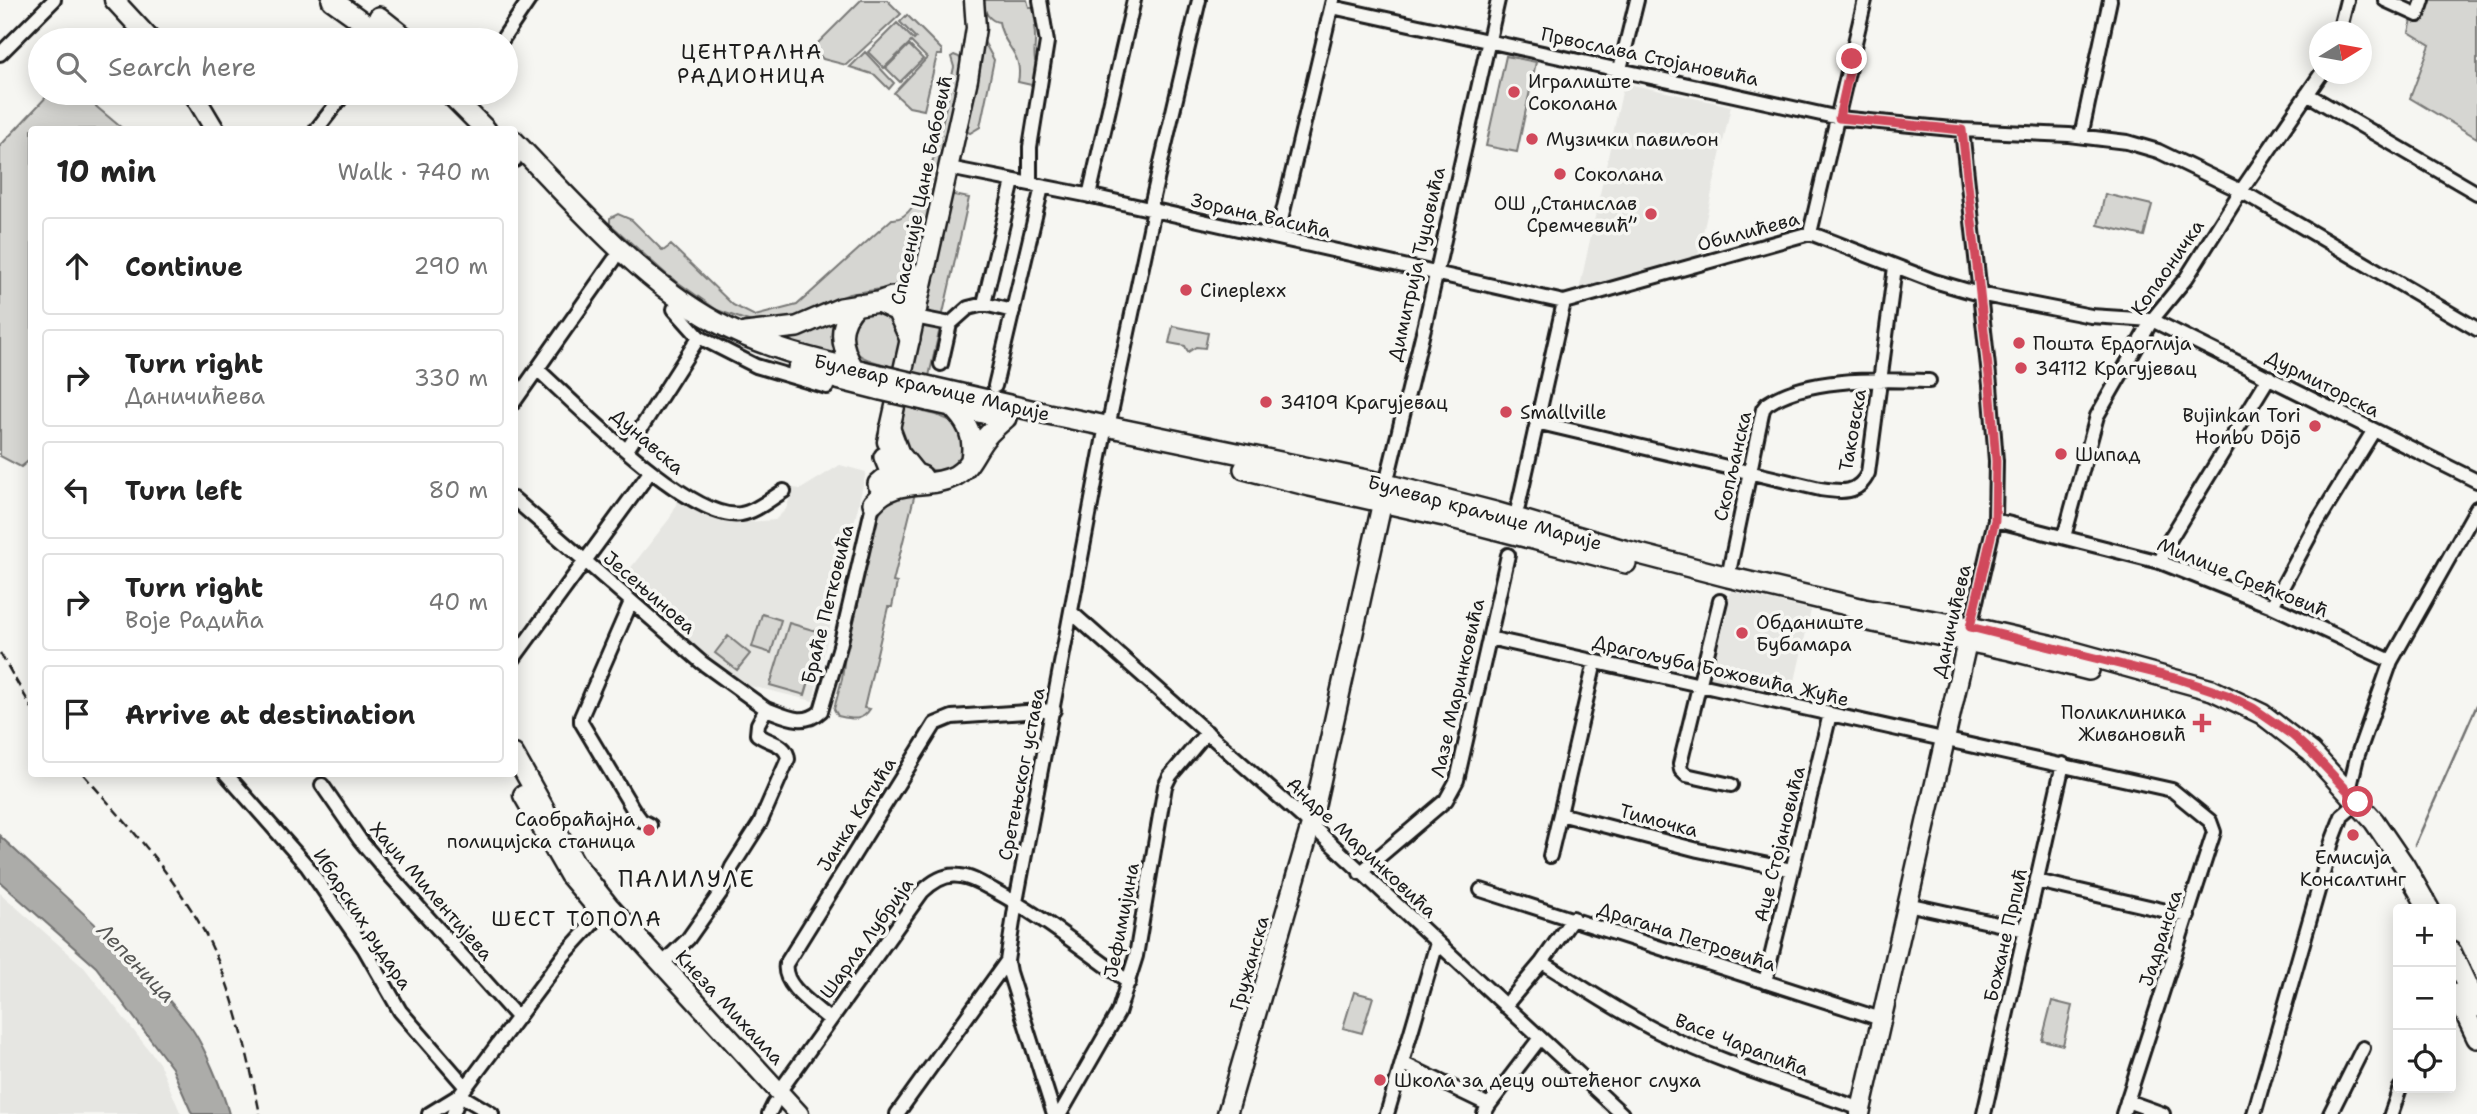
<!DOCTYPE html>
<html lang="en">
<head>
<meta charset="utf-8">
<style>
  body { margin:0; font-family:"Shantell Sans",sans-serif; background:#f2f2f2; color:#222 }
  .controls { position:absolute; right:21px; bottom:21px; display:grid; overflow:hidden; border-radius:7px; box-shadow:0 4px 18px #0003 }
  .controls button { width:63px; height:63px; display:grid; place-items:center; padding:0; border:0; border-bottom:2px solid #e0e0e0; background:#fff; color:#222; font:35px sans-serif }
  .compass { position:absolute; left:2309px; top:21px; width:63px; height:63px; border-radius:50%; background:#fff; box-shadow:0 4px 18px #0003; rotate:79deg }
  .stop { position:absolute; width:21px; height:21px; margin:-16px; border:5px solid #d1495b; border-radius:50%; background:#fff }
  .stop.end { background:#d1495b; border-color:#fff; box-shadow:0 2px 7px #0008 }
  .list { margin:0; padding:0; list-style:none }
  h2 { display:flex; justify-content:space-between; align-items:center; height:91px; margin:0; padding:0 28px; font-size:30px }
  h2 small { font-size:23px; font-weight:400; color:#767676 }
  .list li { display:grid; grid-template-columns:46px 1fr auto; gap:21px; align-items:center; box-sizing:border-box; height:98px; margin:0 14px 14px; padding:0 14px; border:2px solid #e0e0e0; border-radius:7px }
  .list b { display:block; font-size:26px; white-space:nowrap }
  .list p { margin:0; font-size:23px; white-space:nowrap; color:#767676 }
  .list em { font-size:23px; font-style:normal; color:#767676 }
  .icon { flex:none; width:38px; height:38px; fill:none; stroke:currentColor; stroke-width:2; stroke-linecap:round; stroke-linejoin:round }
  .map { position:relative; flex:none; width:2477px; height:1114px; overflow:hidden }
  .search { position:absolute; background:#fff; box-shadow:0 4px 18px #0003; left:28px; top:28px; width:490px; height:77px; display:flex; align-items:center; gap:18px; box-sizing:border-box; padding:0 24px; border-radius:38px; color:#767676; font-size:26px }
  .panel { position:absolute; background:#fff; box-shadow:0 4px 18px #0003; left:28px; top:126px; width:490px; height:651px; border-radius:7px }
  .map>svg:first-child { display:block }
</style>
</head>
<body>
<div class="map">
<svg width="2477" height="1114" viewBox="0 0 2477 1114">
  <rect width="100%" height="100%" fill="#f6f6f2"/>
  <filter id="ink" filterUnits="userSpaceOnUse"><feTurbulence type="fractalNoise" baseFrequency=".0143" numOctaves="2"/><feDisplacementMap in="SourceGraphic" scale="14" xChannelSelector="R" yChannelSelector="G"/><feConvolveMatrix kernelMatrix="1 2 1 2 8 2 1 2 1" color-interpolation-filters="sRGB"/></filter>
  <g filter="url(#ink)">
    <path fill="#e6e6e2" d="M1624 83 1731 106 1697 260 1586 292 1579 291Z
      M840 465 866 472 813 701 738 683 621 580 670 518 678 500 746 522 775 520 786 509 793 488 801 489Z
      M1731 591 1811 610 1791 699 1708 680Z
      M0 893 83 966 159 1063 181 1114H0Z"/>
    <path fill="#d6d6d2" stroke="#797977" stroke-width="2" d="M861 0H887L901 14 846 65 823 59 813 48Z
      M980 0H1027L1029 7H1037L1041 26 1034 27C1037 40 1033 50 1035 61H1042L1036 86 1018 82C1024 52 1003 48 999 22 988 21 984 9 980 0Z
      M2417 0H2477V138L2410 98 2430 45 2409 32Z
      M907 15 942 50V55H937L924 110 909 107 894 93 927 58 911 42 884 68 868 52 897 23 914 40 916 38 900 22Z
      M981 36 994 60 980 127 970 133 963 129Z
      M909 45 923 59 900 82 886 68Z
      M865 52 894 83 889 89 875 75 850 67Z
      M954 55 959 57 962 62 961 71 929 222 912 272 900 286 849 294 799 316 754 323 717 310 666 274 610 224V218L618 214 632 220 663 251 671 245 733 305 755 316 797 305 892 219C929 223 947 96 954 67L951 57Z
      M1506 56 1536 62 1517 152 1486 146Z
      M50 93H80L123 129 32 130V458L21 467 0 456V146Z
      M949 194 969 198 942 318 922 313Z
      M2105 194 2152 205 2144 236 2098 225Z
      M872 310 889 315 901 335 895 367C879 363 862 361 851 347 853 324 849 319 872 310Z
      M843 312 838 356 771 337Z
      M920 323 940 328 921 411C931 414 943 416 952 422 981 442 954 494 913 459 906 452 898 434 898 425 899 414 903 403 905 393 910 370 915 346 920 323Z
      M1173 326 1208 333 1205 348 1196 347 1188 352 1185 346 1169 343Z
      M915 493 893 582 897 583 892 607H888L864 708 870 709C862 722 852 719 838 716L834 709 842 679 846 647 877 512 886 499Z
      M762 614 781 620 771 653 752 647Z
      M789 623 823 633 805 695 770 685Z
      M728 636 750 654 737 670 715 653Z
      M1354 992 1373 997 1362 1033 1343 1028Z
      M2052 1001 2072 1006 2063 1045 2042 1040Z"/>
    <path fill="#acaca9" stroke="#727271" stroke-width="2" d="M0 836C62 895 138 958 190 1026 204 1045 223 1091 229 1114H192L172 1068 96 967 0 882Z"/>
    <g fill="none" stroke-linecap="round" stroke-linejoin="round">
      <path stroke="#727271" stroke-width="2.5" d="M2415 845 2477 705"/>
      <g stroke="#1c1c1c" stroke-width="18">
        <path id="street" d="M2385 0 2418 15 2423 0
          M1332 7 1839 118 1962 130 2069 135 2127 142 2158 151 2241 191 2477 329
          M2339 32 2347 0
          M502 40 529 0
          M0 54 54 0
          M1620 69 1637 0
          M2307 94 2477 193
          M316 130 345 93
          M1962 130 1990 385 1996 461 1995 520 1970 627
          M2081 136 2110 0
          M514 160H515
          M949 168 1096 197 1564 302 1810 233 1934 281 1979 294 2091 316 2152 320 2477 481
          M1030 184V147L1047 42 1040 0
          M1089 196 1134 0
          M1150 210 1199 0
          M1810 233 1865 0
          M1277 237 1333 0
          M984 304 1013 311
          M915 317 950 324 968 308 984 304 1013 181
          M699 337 756 366 827 387
          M941 364 950 324
          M537 369C575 403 691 523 741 514 756 512 771 498 784 491
          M995 386 1042 187
          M514 402 614 260
          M1536 422 1820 489C1841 492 1858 495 1868 473L1895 267
          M1108 427 1154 210
          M627 450 699 337 674 309
          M1386 484 1425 324 1498 0
          M514 499 701 662 766 709
          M1518 507 1564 302
          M1995 520 2160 562 2272 606 2391 661
          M2064 537 2097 416 2152 320 2187 277 2241 191 2321 74
          M2160 562 2170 539 2269 377
          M1728 577 1763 409 1767 404C1808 376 1882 380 1929 381
          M1720 601 1680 764 1681 770 1686 775 1731 785
          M631 602 581 717V722L633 809 641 820 650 825
          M2272 606 2315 526 2374 430
          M1071 612 1311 825 1622 1114
          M1489 638 2172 790 2210 821 2214 832 2123 1114
          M514 658 650 472
          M226 774 307 866 364 948 400 1011 466 1087
          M322 785 360 840 387 872 518 1018
          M2349 791 2357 757 2391 661 2477 508
          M1560 814 1595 662
          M1550 856 1560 814 1698 850 1792 870
          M1360 873 1446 800 1457 780 1508 555
          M2037 881 2188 916
          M1481 890 1881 1019
          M1907 904 2025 930
          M1542 962C1581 986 1620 1013 1661 1033 1725 1064 1794 1085 1861 1109
          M662 964 688 939 721 892 732 867 760 823 788 759C787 743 768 743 757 734L758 724 766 709C785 716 804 727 821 711L840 646 875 496
          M1765 982 1830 714
          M1505 1006 1542 962 1573 918
          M830 1020C815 1006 782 986 786 964L935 724 952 717 1054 710
          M1402 1063 1489 1105
          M779 1092 922 892C932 882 945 873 960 876 972 877 984 885 995 891 1042 916 1085 951 1129 982
          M2127 1101 2163 1114
          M429 1114 460 1095 564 955 606 909
          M453 1114 460 1095 492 1114
          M769 1114 774 1104
          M897 1114 1007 961
          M1054 1114 1009 972 1007 961 1016 902 1104 436
          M1060 1114 1118 1013 1136 956 1165 786 1170 776 1207 732
          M1387 1114 1437 943
          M1484 1114 1489 1105 1540 1038
          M1984 1114 2063 764
          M2254 1114 2332 842 2342 816 2349 810
          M2330 1114 2363 1048
          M2391 1114 2400 1088"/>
      </g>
      <g stroke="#1c1c1c" stroke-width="23">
        <path id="secondary" d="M114 0 151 40
          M193 93 215 130
          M887 442 968 79 976 28 974 0
          M514 754 575 863 609 906 799 1114
          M523 795 569 875 602 914
          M1227 1114 1311 825 1385 490
          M1860 1114 1970 629"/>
      </g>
      <g stroke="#1c1c1c" stroke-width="24">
        <path id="primary" d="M332 0 388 40
          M379 17 408 40
          M449 93 486 130
          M514 141C573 202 642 282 716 322 769 351 826 362 884 376
          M900 296 926 269
          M898 313 910 339
          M745 333 797 327 841 308 878 302 892 297 905 298 917 308C901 318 893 308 878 302
          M798 369 881 390
          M854 369C840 346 836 324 858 304
          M931 387 1048 414 1386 484 1495 512 1624 550 1728 577 1864 609 1970 627 2049 645 2212 690 2262 714 2311 752 2374 821 2404 865 2429 909
          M928 401 992 415
          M951 406C967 421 975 436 971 459
          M890 429 899 453 916 474
          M884 457 891 474 900 481
          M1244 469 1310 486 1444 516 1626 563
          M878 484C890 472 905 469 922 476
          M873 503C895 477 928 490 955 476 971 467 975 450 986 437 992 430 999 424 1006 418
          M1859 619 2010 650 2089 670
          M2451 952 2477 1007
          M2456 994 2477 1038"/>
      </g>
      <use href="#street" stroke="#f6f6f2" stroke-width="12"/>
      <use href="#secondary" stroke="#f6f6f2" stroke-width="18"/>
      <use href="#primary" stroke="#f6f6f2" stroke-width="19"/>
      <path stroke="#1c1c1c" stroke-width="2.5" stroke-dasharray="10 5" stroke-linecap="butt" d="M0 653 32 708
        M83 774C127 824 174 875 206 935 235 992 247 1052 260 1114"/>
      <g stroke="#1c1c1c" stroke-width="24" stroke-linecap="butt">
        <path id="primary-bridge" d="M884 376 931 387
          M881 390 928 401"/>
      </g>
      <use href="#primary-bridge" stroke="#f6f6f2" stroke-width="19"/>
    </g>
  </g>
  <g fill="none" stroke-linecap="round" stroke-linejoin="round" filter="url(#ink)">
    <path stroke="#d1495b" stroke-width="9" d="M1852 59 1839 118 1962 130 1990 385 1996 461 1995 520 1970 627 2179 679 2227 695 2253 708 2292 735 2311 752 2358 802"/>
  </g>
  <g fill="#d1495b" stroke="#f6f6f2" stroke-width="2.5">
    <circle cx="1514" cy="92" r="7"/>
    <circle cx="1532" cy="139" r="7"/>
    <circle cx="1560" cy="174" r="7"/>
    <circle cx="1651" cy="214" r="7"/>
    <circle cx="1186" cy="290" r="7"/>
    <circle cx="2019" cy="343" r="7"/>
    <circle cx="2021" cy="368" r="7"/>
    <circle cx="1266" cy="402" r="7"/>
    <circle cx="1506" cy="412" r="7"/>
    <circle cx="2315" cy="426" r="7"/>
    <circle cx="2061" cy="454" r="7"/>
    <circle cx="1742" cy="633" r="7"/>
    <path d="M2198.5 712.5h7v7h7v7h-7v7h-7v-7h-7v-7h7z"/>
    <circle cx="649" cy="830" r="7"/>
    <circle cx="2353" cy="835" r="7"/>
    <circle cx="1380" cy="1080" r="7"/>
  </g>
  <g text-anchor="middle" stroke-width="7" stroke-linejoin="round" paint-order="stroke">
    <g font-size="19" fill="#1c1c1c" stroke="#f6f6f2">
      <text transform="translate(1650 56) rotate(12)" y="7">Првослава Стојановића</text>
      <text transform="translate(921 190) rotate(-78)" y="7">Спасеније Цане Бабовић</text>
      <text transform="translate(1261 215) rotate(13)" y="7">Зорана Васића</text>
      <text transform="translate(1748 231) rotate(-15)" y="7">Обилићева</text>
      <text transform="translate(1416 264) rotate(-77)" y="7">Димитрија Туцовића</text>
      <text transform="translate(2167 267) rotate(-55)" y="7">Копаоничка</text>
      <text transform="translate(2323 383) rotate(27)" y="7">Дурмиторска</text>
      <text transform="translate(932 387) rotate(13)" y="7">Булевар краљице Марије</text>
      <text transform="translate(1852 430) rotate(-80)" y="7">Таковска</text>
      <text transform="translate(648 441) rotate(41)" y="7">Дунавска</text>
      <text transform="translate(1732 466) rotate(-77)" y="7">Скопљанска</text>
      <text transform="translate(1485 512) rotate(15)" y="7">Булевар краљице Марије</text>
      <text transform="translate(2243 577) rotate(22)" y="7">Милице Срећковић</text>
      <text transform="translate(650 592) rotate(41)" y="7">Јесењинова</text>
      <text transform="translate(827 604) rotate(-76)" y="7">Браће Петковића</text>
      <text transform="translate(1951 621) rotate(-77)" y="7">Даничићева</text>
      <text transform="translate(1721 670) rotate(13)" y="7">Драгољуба Божовића Жуће</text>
      <text transform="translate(1457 688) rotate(-77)" y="7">Лазе Маринковића</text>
      <text transform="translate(1021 774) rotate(-79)" y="7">Сретењског устава</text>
      <text transform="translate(856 814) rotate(-58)" y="7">Јанка Катића</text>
      <text transform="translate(1659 820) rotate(15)" y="7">Тимочка</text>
      <text transform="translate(1779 844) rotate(-76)" y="7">Аце Стојановића</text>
      <text transform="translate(1362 847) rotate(43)" y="7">Андре Маринковића</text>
      <text transform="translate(432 891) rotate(49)" y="7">Хаџи Милентијева</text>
      <text transform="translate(363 919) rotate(57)" y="7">Ибарских рудара</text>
      <text transform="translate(1121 920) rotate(-79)" y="7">Јефимијина</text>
      <text transform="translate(2005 935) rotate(-77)" y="7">Божане Прпић</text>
      <text transform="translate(1687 936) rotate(18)" y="7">Драгана Петровића</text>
      <text transform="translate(866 938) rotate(-54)" y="7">Шарла Лубрија</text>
      <text transform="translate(2160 938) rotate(-72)" y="7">Јадранска</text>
      <text transform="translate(1249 963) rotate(-74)" y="7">Гружанска</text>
      <text transform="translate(730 1007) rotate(47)" y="7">Кнеза Михаила</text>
      <text transform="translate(1742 1044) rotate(21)" y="7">Васе Чарапића</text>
    </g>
    <g font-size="19" fill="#1c1c1c" stroke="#f6f6f2" text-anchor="start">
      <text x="1528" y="88">Игралиште<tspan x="1528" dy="22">Соколана</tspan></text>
      <text x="1546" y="146">Музички павиљон</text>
      <text x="1574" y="181">Соколана</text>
      <text x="1637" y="210" text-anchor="end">ОШ „Станислав<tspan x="1637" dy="22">Сремчевић”</tspan></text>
      <text x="1200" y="297">Cineplexx</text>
      <text x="2033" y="350">Пошта Ердоглија</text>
      <text x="2035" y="375">34112 Крагујевац</text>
      <text x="1280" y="409">34109 Крагујевац</text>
      <text x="1520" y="419">Smallville</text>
      <text x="2301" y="422" text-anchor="end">Bujinkan Tori<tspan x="2301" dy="22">Honbu Dōjō</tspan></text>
      <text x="2075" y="461">Шипад</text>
      <text x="1756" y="629">Обданиште<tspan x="1756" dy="22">Бубамара</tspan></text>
      <text x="2186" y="719" text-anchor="end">Поликлиника<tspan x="2186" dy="22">Живановић</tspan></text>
      <text x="635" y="826" text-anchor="end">Саобраћајна<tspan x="635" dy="22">полицијска станица</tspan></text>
      <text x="2353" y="864" text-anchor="middle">Емисија<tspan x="2353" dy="22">Консалтинг</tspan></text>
      <text x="1394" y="1087">Школа за децу оштећеног слуха</text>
    </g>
    <g font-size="21" letter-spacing="2" fill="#1c1c1c" stroke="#f6f6f2">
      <text x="752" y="59">ЦЕНТРАЛНА<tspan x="752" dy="24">РАДИОНИЦА</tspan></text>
      <text x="577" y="926">ШЕСТ ТОПОЛА</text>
    </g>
    <g font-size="21" font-style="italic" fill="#565654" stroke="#f6f6f2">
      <text transform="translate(136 963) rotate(46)" y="7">Лепеница</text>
    </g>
    <g font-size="23" letter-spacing="2" fill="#1c1c1c" stroke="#f6f6f2">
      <text x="687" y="887">ПАЛИЛУЛЕ</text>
    </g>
  </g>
</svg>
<div class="controls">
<button>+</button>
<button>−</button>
<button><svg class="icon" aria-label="locate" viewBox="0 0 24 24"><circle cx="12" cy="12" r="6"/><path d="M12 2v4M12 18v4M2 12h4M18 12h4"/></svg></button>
</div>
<svg class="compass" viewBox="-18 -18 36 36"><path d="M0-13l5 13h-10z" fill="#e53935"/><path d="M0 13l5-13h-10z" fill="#767676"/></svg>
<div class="stop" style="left:2358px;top:802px"></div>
<div class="stop end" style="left:1852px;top:59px"></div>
<div class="search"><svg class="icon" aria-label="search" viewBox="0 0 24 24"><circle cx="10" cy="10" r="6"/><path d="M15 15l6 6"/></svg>Search here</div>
<section class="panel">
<h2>10 min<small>Walk · 740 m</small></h2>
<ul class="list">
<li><svg class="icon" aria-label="ahead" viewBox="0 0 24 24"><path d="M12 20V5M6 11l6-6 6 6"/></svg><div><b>Continue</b></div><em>290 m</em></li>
<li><svg class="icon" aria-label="right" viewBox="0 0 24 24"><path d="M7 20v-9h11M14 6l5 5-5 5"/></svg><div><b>Turn right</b><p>Даничићева</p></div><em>330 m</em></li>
<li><svg class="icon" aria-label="left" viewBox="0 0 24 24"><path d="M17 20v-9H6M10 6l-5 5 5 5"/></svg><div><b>Turn left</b></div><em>80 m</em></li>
<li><svg class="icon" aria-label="right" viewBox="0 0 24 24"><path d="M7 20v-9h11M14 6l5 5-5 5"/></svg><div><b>Turn right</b><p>Воје Радића</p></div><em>40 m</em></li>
<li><svg class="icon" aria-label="arrive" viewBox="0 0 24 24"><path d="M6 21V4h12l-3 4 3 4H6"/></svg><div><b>Arrive at destination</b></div></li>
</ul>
</section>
</div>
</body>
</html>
